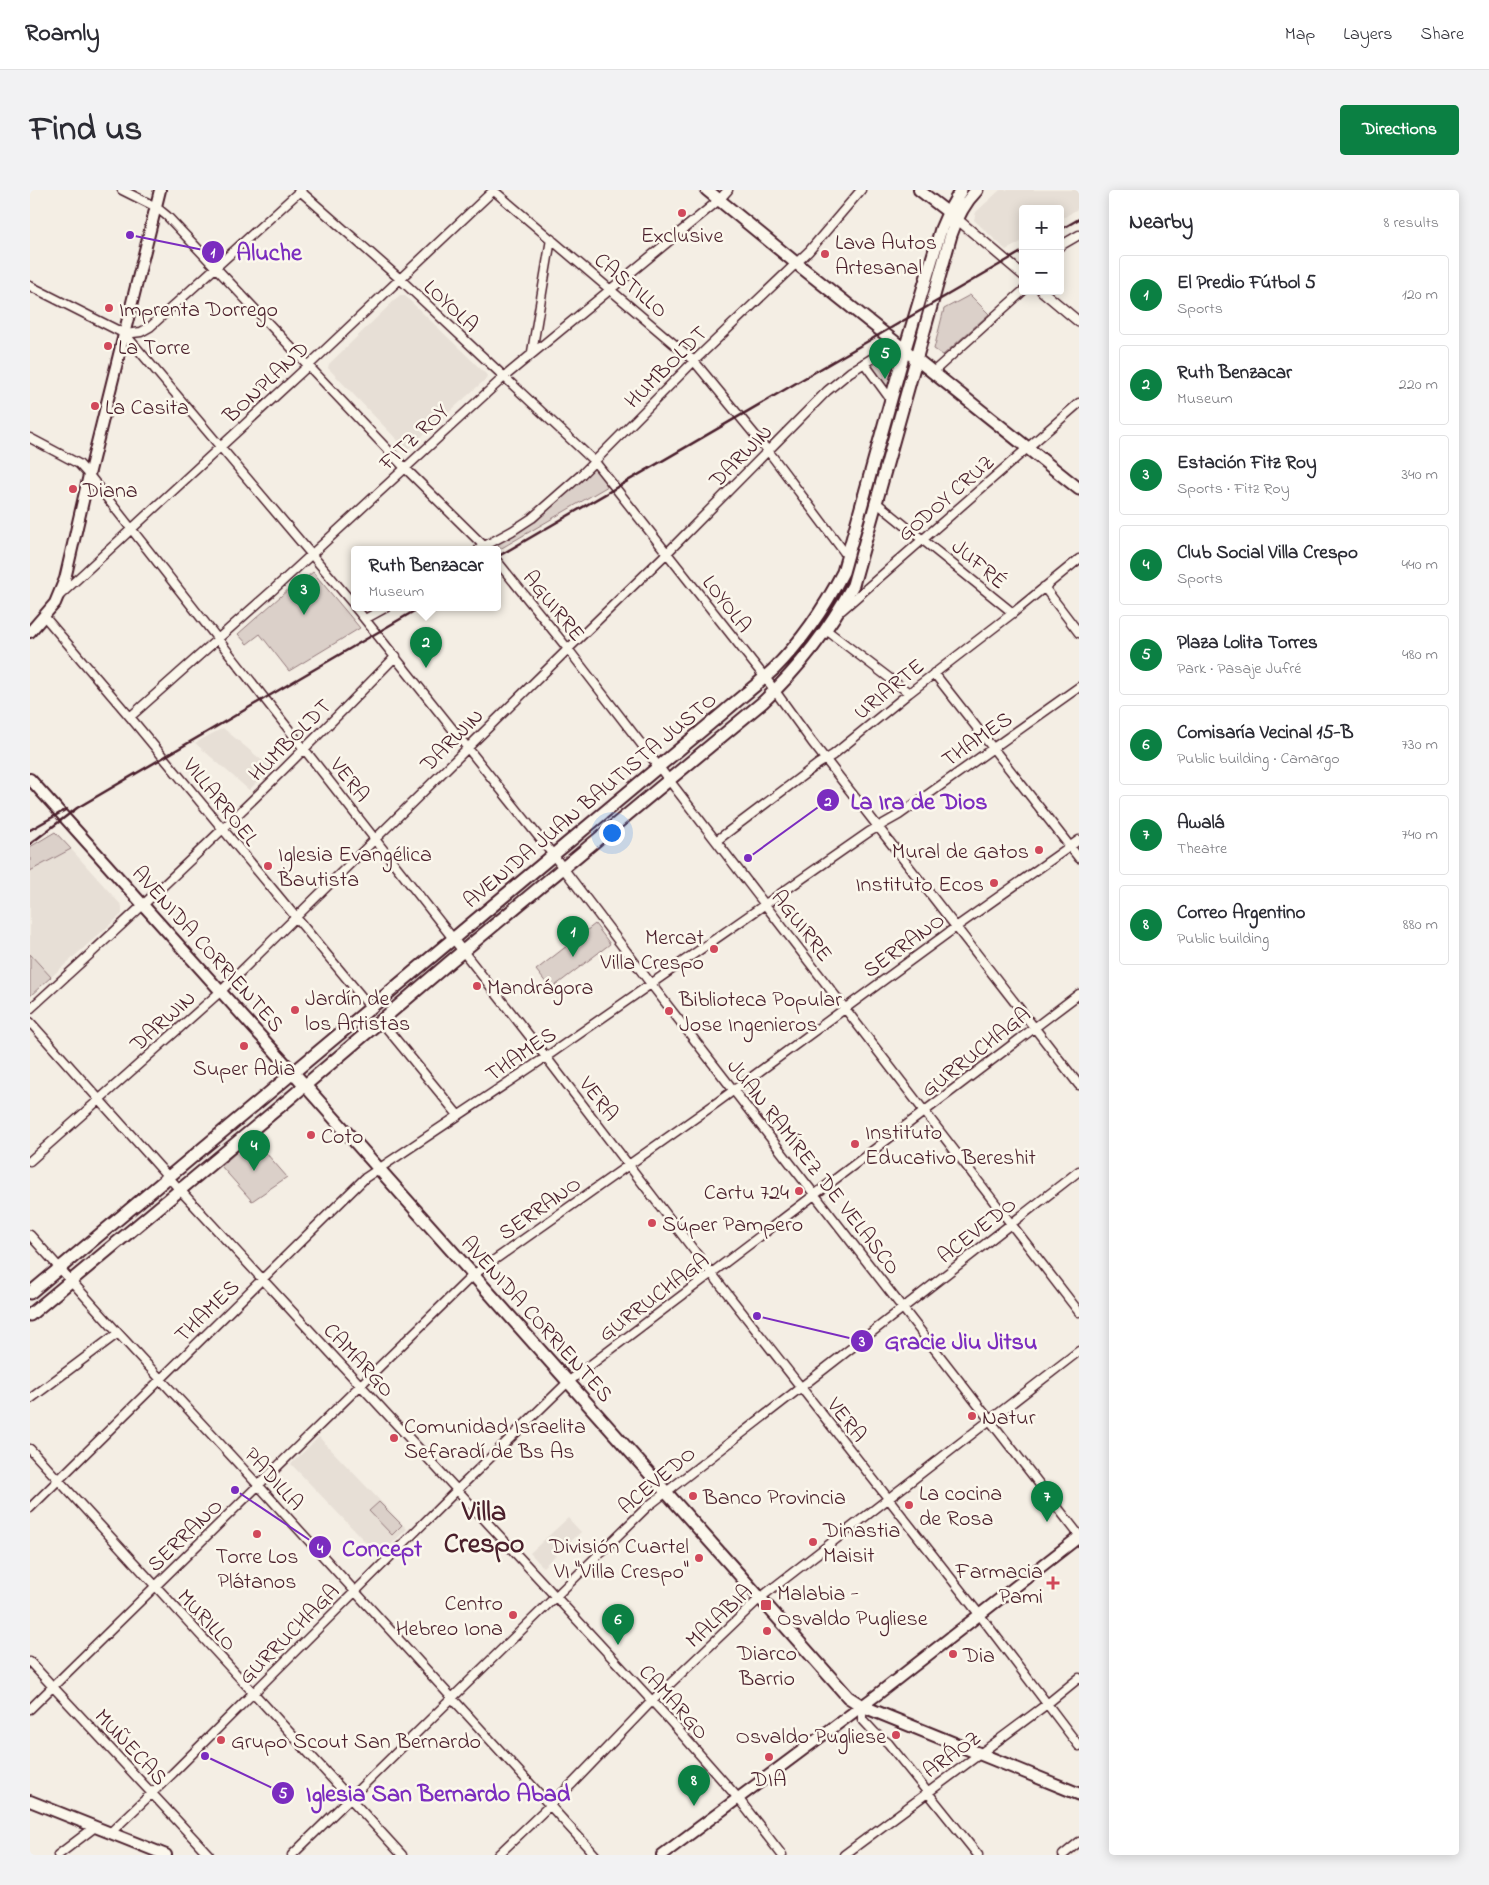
<!DOCTYPE html>
<html lang="en">
<head>
<meta charset="utf-8">
<style>
  body { margin:0; font-family:"Indie Flower",sans-serif; background:#f2f2f3; color:#2b2b33 }
  .controls { position:absolute; right:15px; top:15px; display:grid; overflow:hidden; border-radius:5px; box-shadow:0 2px 12px #0003 }
  .controls button { width:45px; height:45px; display:grid; place-items:center; padding:0; border:0; border-bottom:1px solid #e1e1e2; background:#fff; color:#2b2b33; font:25px sans-serif }
  .you { position:absolute; left:581px; top:642px; width:18px; height:18px; margin:-12px; border:4px solid #fff; border-radius:50%; background:#1a73e8; box-shadow:0 0 0 8px #1a73e833 }
  .badge { display:grid; place-items:center; width:32px; height:32px; border-radius:50%; background:#0b8043; color:#fff; font-size:16px; font-weight:700 }
  .pin { position:absolute; translate:-50% -41px; filter:drop-shadow(0 1px 2px #0008) }
  .pin::after { content:''; position:absolute; top:26px; width:18px; height:15px; background:inherit; clip-path:polygon(0 0,100% 0,50% 100%) }
  .popup { position:absolute; left:321px; top:356px; width:150px; height:65px; box-sizing:border-box; display:grid; place-content:center; border-radius:5px; background:#fff; filter:drop-shadow(0 1px 4px #0005); font-size:16px; white-space:nowrap; color:#7c7c81 }
  .popup b { font-size:19px; color:#2b2b33 }
  .popup::after { content:''; position:absolute; left:50%; top:100%; margin-left:-10px; border:10px solid transparent; border-top-color:#fff }
  .list { margin:0; padding:0; list-style:none }
  h2 { display:flex; justify-content:space-between; align-items:center; height:65px; margin:0; padding:0 20px; font-size:21px }
  h2 small { font-size:16px; font-weight:400; color:#7c7c81 }
  .list li { display:grid; grid-template-columns:32px 1fr auto; gap:15px; align-items:center; box-sizing:border-box; height:80px; margin:0 10px 10px; padding:0 10px; border:1px solid #e1e1e2; border-radius:5px }
  .list b { display:block; font-size:19px; white-space:nowrap }
  .list p { margin:0; font-size:16px; white-space:nowrap; color:#7c7c81 }
  .list em { font-size:16px; font-style:normal; color:#7c7c81 }
  .map { position:relative; flex:none; width:1049px; height:1665px; overflow:hidden; border-radius:5px }
  header { display:flex; align-items:center; gap:30px; box-sizing:border-box; height:70px; padding:0 25px; background:#fff; border-bottom:1px solid #e1e1e2 }
  header strong { font-size:24px }
  nav { display:flex; gap:28px; margin-inline-start:auto; font-size:18px }
  .intro { display:flex; align-items:center; justify-content:space-between; box-sizing:border-box; height:120px; padding:0 30px }
  h1 { margin:0; font-size:35px }
  .button { padding:12px 22px; border-radius:5px; background:#0b8043; color:#fff; font-size:18px; font-weight:700 }
  main { display:flex; gap:30px; padding:0 30px }
  aside { flex:1; background:#fff; border-radius:5px; box-shadow:0 2px 12px #0003 }
  .map>svg:first-child { display:block }
</style>
</head>
<body>
<header>
<strong>Roamly</strong>
<nav><a>Map</a><a>Layers</a><a>Share</a></nav>
</header>
<div class="intro"><h1>Find us</h1><a class="button">Directions</a></div>
<main>
<div class="map">
<svg width="1049" height="1665" viewBox="0 0 1049 1665">
  <rect width="100%" height="100%" fill="#f4eee4"/>
  <filter id="ink" filterUnits="userSpaceOnUse"><feTurbulence type="fractalNoise" baseFrequency=".02" numOctaves="2"/><feDisplacementMap in="SourceGraphic" scale="10" xChannelSelector="R" yChannelSelector="G"/><feConvolveMatrix kernelMatrix="1 2 1 2 8 2 1 2 1" color-interpolation-filters="sRGB"/></filter>
  <g filter="url(#ink)">
    <path fill="#e7dfd6" d="M970 0H1049V18L1030 30V19H993V51L976 60 944 30 946 22Z
      M370 105H374L457 185 456 189 379 258H375L298 178 299 174Z
      M193 538 241 578 219 600 165 553Z
      M41 659 92 716V724L21 787 0 764V681Z
      M289 1247 377 1339 349 1366 261 1274Z
      M538 1328 551 1342 513 1377 500 1363Z"/>
    <path fill="#dbd0c9" stroke="#92787a" d="M940 105 959 124 913 165 904 159 914 119Z
      M859 163H861L866 169 859 198 856 199 841 177Z
      M562 279 566 280 578 296 470 359 467 354 503 330Z
      M283 382 330 438 259 481 230 444 217 454 208 444 268 391 270 393Z
      M25 642 41 659 0 681V657Z
      M565 734 580 754 521 799 506 780Z
      M0 764 21 787 0 806Z
      M223 948 257 987 222 1011 191 976Z
      M349 1312 372 1335 362 1345 339 1321Z"/>
    <g fill="none" stroke-linecap="round" stroke-linejoin="round">
      <g stroke="#4a1f2b" stroke-width="11">
        <path id="minor" d="M92 0 126 17 137 26 375 278 456 358
          M269 0 370 89 565 272 740 494 782 552 1049 895
          M463 0 664 171 739 262 818 367
          M1030 56 1049 45
          M0 96 95 144 325 416
          M95 144 111 142 120 137 271 0
          M502 162 521 49
          M834 173 861 210
          M903 182 993 101
          M0 248 49 274 59 285 516 867 682 1084 949 1424 1049 1556
          M847 313 983 423
          M449 359 482 341 502 328 552 284 664 171 779 61 831 0
          M467 371 538 459 1049 1122
          M1014 397 1049 443
          M29 406 278 176 464 0
          M325 417 524 666 621 794 1049 1345
          M812 420 1049 213
          M14 426 100 527 341 818
          M335 429 357 417
          M795 439 879 503
          M904 483 1049 668
          M100 527 244 399 474 187 689 10 698 0
          M686 651 788 574 803 565 879 503 983 423 1049 369
          M0 819C126 705 248 588 366 466
          M350 830 428 925
          M0 832 150 1000 635 1525 708 1608 752 1665
          M0 971 190 802 538 459 637 363 797 201 820 182 867 153
          M0 1045 88 1143 229 1296 565 1665
          M0 1209 88 1143
          M0 1259 372 1665
          M0 1318 335 988 516 867 839 642 869 625 1049 497
          M0 1472 179 1665
          M832 1516V1529L845 1543 858 1553 948 1665
          M0 1519 443 1085 685 914 926 737 1049 650
          M80 1643 143 1583 427 1300 538 1192 1049 804
          M28 1665 65 1637
          M262 1665 617 1317 1049 981
          M468 1665 543 1593 621 1512 730 1408 1049 1161
          M814 1665 1017 1514 1049 1488
          M1033 1665 1049 1652"/>
      </g>
      <g stroke="#4a1f2b" stroke-width="12">
        <path id="tertiary" d="M927 29 993 85
          M1012 101 1049 132"/>
      </g>
      <g stroke="#4a1f2b" stroke-width="14">
        <path id="secondary" d="M889 0 924 27
          M0 442 25 413 35 389 59 285 130 0
          M0 589 263 882
          M0 1611 136 1665
          M632 1665 848 1504 1049 1347"/>
      </g>
      <g stroke="#4a1f2b" stroke-width="15">
        <path id="primary" d="M677 0 766 73 1049 299
          M263 882 818 1507 832 1516 1049 1604
          M0 1103 694 522C710 508 728 494 744 479 772 451 795 417 813 382L875 159 911 39 918 23 931 0
          M0 1125 259 909 421 771 733 512C768 479 800 438 823 395L921 45C927 27 934 13 947 0"/>
      </g>
      <use href="#minor" stroke="#fbf7ec" stroke-width="8"/>
      <use href="#tertiary" stroke="#fbf7ec" stroke-width="9"/>
      <use href="#secondary" stroke="#fbf7ec" stroke-width="10"/>
      <use href="#primary" stroke="#fbf7ec" stroke-width="11"/>
      <path stroke="#4a1f2b" stroke-width="2.5" d="M1030 40 1049 29
        M467 367 993 61
        M0 640 37 619
        M0 654 47 618 391 417"/>
    </g>
  </g>
  <g fill="#d1495b" stroke="#fbf7ec" stroke-width="2">
    <circle cx="652" cy="23" r="5"/>
    <circle cx="795" cy="64" r="5"/>
    <circle cx="79" cy="118" r="5"/>
    <circle cx="78" cy="156" r="5"/>
    <circle cx="65" cy="216" r="5"/>
    <circle cx="43" cy="299" r="5"/>
    <circle cx="1009" cy="660" r="5"/>
    <circle cx="238" cy="676" r="5"/>
    <circle cx="964" cy="693" r="5"/>
    <circle cx="684" cy="759" r="5"/>
    <circle cx="447" cy="796" r="5"/>
    <circle cx="265" cy="820" r="5"/>
    <circle cx="639" cy="821" r="5"/>
    <circle cx="214" cy="856" r="5"/>
    <circle cx="281" cy="945" r="5"/>
    <circle cx="825" cy="954" r="5"/>
    <circle cx="769" cy="1001" r="5"/>
    <circle cx="622" cy="1033" r="5"/>
    <circle cx="942" cy="1226" r="5"/>
    <circle cx="364" cy="1248" r="5"/>
    <circle cx="663" cy="1306" r="5"/>
    <circle cx="879" cy="1315" r="5"/>
    <circle cx="227" cy="1344" r="5"/>
    <circle cx="783" cy="1352" r="5"/>
    <circle cx="669" cy="1368" r="5"/>
    <path d="M1020.5 1385.5h5v5h5v5h-5v5h-5v-5h-5v-5h5z"/>
    <rect x="730" y="1409" width="12" height="12" rx="2.5"/>
    <circle cx="483" cy="1425" r="5"/>
    <circle cx="737" cy="1441" r="5"/>
    <circle cx="923" cy="1464" r="5"/>
    <circle cx="866" cy="1545" r="5"/>
    <circle cx="191" cy="1550" r="5"/>
    <circle cx="739" cy="1567" r="5"/>
  </g>
  <g text-anchor="middle" stroke-width="5" stroke-linejoin="round" paint-order="stroke">
    <g font-size="22" fill="#4a1f2b" stroke="#fbf7ec" text-anchor="start">
      <text x="652" y="52" text-anchor="middle">Exclusive</text>
      <text x="805" y="59">Lava Autos<tspan x="805" dy="25">Artesanal</tspan></text>
      <text x="89" y="126">Imprenta Dorrego</text>
      <text x="88" y="164">La Torre</text>
      <text x="75" y="224">La Casita</text>
      <text x="53" y="307">Diana</text>
      <text x="999" y="668" text-anchor="end">Mural de Gatos</text>
      <text x="248" y="671">Iglesia Evangélica<tspan x="248" dy="25">Bautista</tspan></text>
      <text x="954" y="701" text-anchor="end">Instituto Ecos</text>
      <text x="674" y="754" text-anchor="end">Mercat<tspan x="674" dy="25">Villa Crespo</tspan></text>
      <text x="457" y="804">Mandrágora</text>
      <text x="275" y="815">Jardín de<tspan x="275" dy="25">los Artistas</tspan></text>
      <text x="649" y="816">Biblioteca Popular<tspan x="649" dy="25">Jose Ingenieros</tspan></text>
      <text x="214" y="885" text-anchor="middle">Super Adia</text>
      <text x="835" y="949">Instituto<tspan x="835" dy="25">Educativo Bereshit</tspan></text>
      <text x="291" y="953">Coto</text>
      <text x="759" y="1009" text-anchor="end">Cartu 724</text>
      <text x="632" y="1041">Súper Pampero</text>
      <text x="952" y="1234">Natur</text>
      <text x="374" y="1243">Comunidad Israelita<tspan x="374" dy="25">Sefaradí de Bs As</tspan></text>
      <text x="889" y="1310">La cocina<tspan x="889" dy="25">de Rosa</tspan></text>
      <text x="673" y="1314">Banco Provincia</text>
      <text x="793" y="1347">Dinastia<tspan x="793" dy="25">Maisit</tspan></text>
      <text x="659" y="1363" text-anchor="end">División Cuartel<tspan x="659" dy="25">VI "Villa Crespo"</tspan></text>
      <text x="227" y="1373" text-anchor="middle">Torre Los<tspan x="227" dy="25">Plátanos</tspan></text>
      <text x="1013" y="1388" text-anchor="end">Farmacia<tspan x="1013" dy="25">Pami</tspan></text>
      <text x="747" y="1410">Malabia -<tspan x="747" dy="25">Osvaldo Pugliese</tspan></text>
      <text x="473" y="1420" text-anchor="end">Centro<tspan x="473" dy="25">Hebreo Iona</tspan></text>
      <text x="737" y="1470" text-anchor="middle">Diarco<tspan x="737" dy="25">Barrio</tspan></text>
      <text x="933" y="1472">Dia</text>
      <text x="856" y="1553" text-anchor="end">Osvaldo Pugliese</text>
      <text x="201" y="1558">Grupo Scout San Bernardo</text>
      <text x="739" y="1596" text-anchor="middle">DIA</text>
    </g>
    <g font-size="22" fill="#4a1f2b" stroke="#fbf7ec">
      <text transform="translate(602 94) rotate(40)" y="8">CASTILLO</text>
      <text transform="translate(422 115) rotate(43)" y="8">LOYOLA</text>
      <text transform="translate(635 176) rotate(-45)" y="8">HUMBOLDT</text>
      <text transform="translate(235 191) rotate(-43)" y="8">BONPLAND</text>
      <text transform="translate(383 246) rotate(-43)" y="8">FITZ ROY</text>
      <text transform="translate(710 265) rotate(-45)" y="8">DARWIN</text>
      <text transform="translate(915 307) rotate(-41)" y="8">GODOY CRUZ</text>
      <text transform="translate(950 373) rotate(40)" y="8">JUFRÉ</text>
      <text transform="translate(698 413) rotate(52)" y="8">LOYOLA</text>
      <text transform="translate(525 415) rotate(51)" y="8">AGUIRRE</text>
      <text transform="translate(858 498) rotate(-39)" y="8">URIARTE</text>
      <text transform="translate(946 548) rotate(-35)" y="8">THAMES</text>
      <text transform="translate(259 549) rotate(-45)" y="8">HUMBOLDT</text>
      <text transform="translate(421 549) rotate(-45)" y="8">DARWIN</text>
      <text transform="translate(321 589) rotate(52)" y="8">VERA</text>
      <text transform="translate(559 609) rotate(-40)" y="8">AVENIDA JUAN BAUTISTA JUSTO</text>
      <text transform="translate(192 611) rotate(51)" y="8">VILLARROEL</text>
      <text transform="translate(773 735) rotate(52)" y="8">AGUIRRE</text>
      <text transform="translate(873 754) rotate(-36)" y="8">SERRANO</text>
      <text transform="translate(179 758) rotate(48)" y="8">AVENIDA CORRIENTES</text>
      <text transform="translate(132 830) rotate(-42)" y="8">DARWIN</text>
      <text transform="translate(945 861) rotate(-38)" y="8">GURRUCHAGA</text>
      <text transform="translate(490 863) rotate(-34)" y="8">THAMES</text>
      <text transform="translate(570 908) rotate(52)" y="8">VERA</text>
      <text transform="translate(785 976) rotate(52)" y="8">JUAN RAMÍREZ DE VELASCO</text>
      <text transform="translate(509 1017) rotate(-35)" y="8">SERRANO</text>
      <text transform="translate(946 1039) rotate(-38)" y="8">ACEVEDO</text>
      <text transform="translate(623 1106) rotate(-37)" y="8">GURRUCHAGA</text>
      <text transform="translate(176 1120) rotate(-44)" y="8">THAMES</text>
      <text transform="translate(508 1128) rotate(48)" y="8">AVENIDA CORRIENTES</text>
      <text transform="translate(330 1169) rotate(47)" y="8">CAMARGO</text>
      <text transform="translate(818 1229) rotate(52)" y="8">VERA</text>
      <text transform="translate(245 1288) rotate(48)" y="8">PADILLA</text>
      <text transform="translate(626 1289) rotate(-40)" y="8">ACEVEDO</text>
      <text transform="translate(154 1344) rotate(-44)" y="8">SERRANO</text>
      <text transform="translate(688 1425) rotate(-43)" y="8">MALABIA</text>
      <text transform="translate(178 1429) rotate(47)" y="8">MURILLO</text>
      <text transform="translate(258 1443) rotate(-45)" y="8">GURRUCHAGA</text>
      <text transform="translate(645 1511) rotate(48)" y="8">CAMARGO</text>
      <text transform="translate(102 1556) rotate(47)" y="8">MUÑECAS</text>
      <text transform="translate(921 1563) rotate(-36)" y="8">ARÁOZ</text>
    </g>
    <g font-size="28" font-weight="bold" fill="#4a1f2b" stroke="#fbf7ec">
      <text x="454" y="1330">Villa<tspan x="454" dy="32">Crespo</tspan></text>
    </g>
  </g>
  <path fill="none" stroke="#7b2cbf" stroke-width="2" d="M100 45L183 62M718 668L798 610M727 1126L832 1151M205 1300L290 1357M175 1566L253 1603"/>
  <g fill="#7b2cbf" stroke="#fbf7ec" stroke-width="2">
    <circle cx="100" cy="45" r="5"/>
    <circle cx="718" cy="668" r="5"/>
    <circle cx="727" cy="1126" r="5"/>
    <circle cx="205" cy="1300" r="5"/>
    <circle cx="175" cy="1566" r="5"/>
    <circle cx="183" cy="62" r="12"/>
    <circle cx="798" cy="610" r="12"/>
    <circle cx="832" cy="1151" r="12"/>
    <circle cx="290" cy="1357" r="12"/>
    <circle cx="253" cy="1603" r="12"/>
  </g>
  <g font-size="15" text-anchor="middle" font-weight="bold" fill="#fff">
    <text x="183" y="67">1</text>
    <text x="798" y="616">2</text>
    <text x="832" y="1156">3</text>
    <text x="290" y="1363">4</text>
    <text x="253" y="1608">5</text>
  </g>
  <g font-size="24" text-anchor="middle" font-weight="bold" fill="#7b2cbf" stroke="#fbf7ec" stroke-width="5" stroke-linejoin="round" paint-order="stroke">
    <text x="239" y="70">Aluche</text>
    <text x="889" y="619">La Ira de Dios</text>
    <text x="931" y="1159">Gracie Jiu Jitsu</text>
    <text x="352" y="1366">Concept</text>
    <text x="408" y="1611">Iglesia San Bernardo Abad</text>
  </g>
</svg>
<div class="controls">
<button>+</button>
<button>−</button>
</div>
<div class="you"></div>
<div class="pin badge" style="left:543px;top:767px">1</div>
<div class="pin badge" style="left:396px;top:478px">2</div>
<div class="popup"><b>Ruth Benzacar</b>Museum</div>
<div class="pin badge" style="left:274px;top:425px">3</div>
<div class="pin badge" style="left:224px;top:981px">4</div>
<div class="pin badge" style="left:855px;top:189px">5</div>
<div class="pin badge" style="left:588px;top:1455px">6</div>
<div class="pin badge" style="left:1017px;top:1332px">7</div>
<div class="pin badge" style="left:664px;top:1616px">8</div>
</div>
<aside>
<h2>Nearby<small>8 results</small></h2>
<ul class="list">
<li><span class="badge">1</span><div><b>El Predio Fútbol 5</b><p>Sports</p></div><em>120 m</em></li>
<li><span class="badge">2</span><div><b>Ruth Benzacar</b><p>Museum</p></div><em>220 m</em></li>
<li><span class="badge">3</span><div><b>Estación Fitz Roy</b><p>Sports · Fitz Roy</p></div><em>340 m</em></li>
<li><span class="badge">4</span><div><b>Club Social Villa Crespo</b><p>Sports</p></div><em>440 m</em></li>
<li><span class="badge">5</span><div><b>Plaza Lolita Torres</b><p>Park · Pasaje Jufré</p></div><em>480 m</em></li>
<li><span class="badge">6</span><div><b>Comisaría Vecinal 15-B</b><p>Public building · Camargo</p></div><em>730 m</em></li>
<li><span class="badge">7</span><div><b>Awalá</b><p>Theatre</p></div><em>740 m</em></li>
<li><span class="badge">8</span><div><b>Correo Argentino</b><p>Public building</p></div><em>880 m</em></li>
</ul>
</aside>
</main>
</body>
</html>
